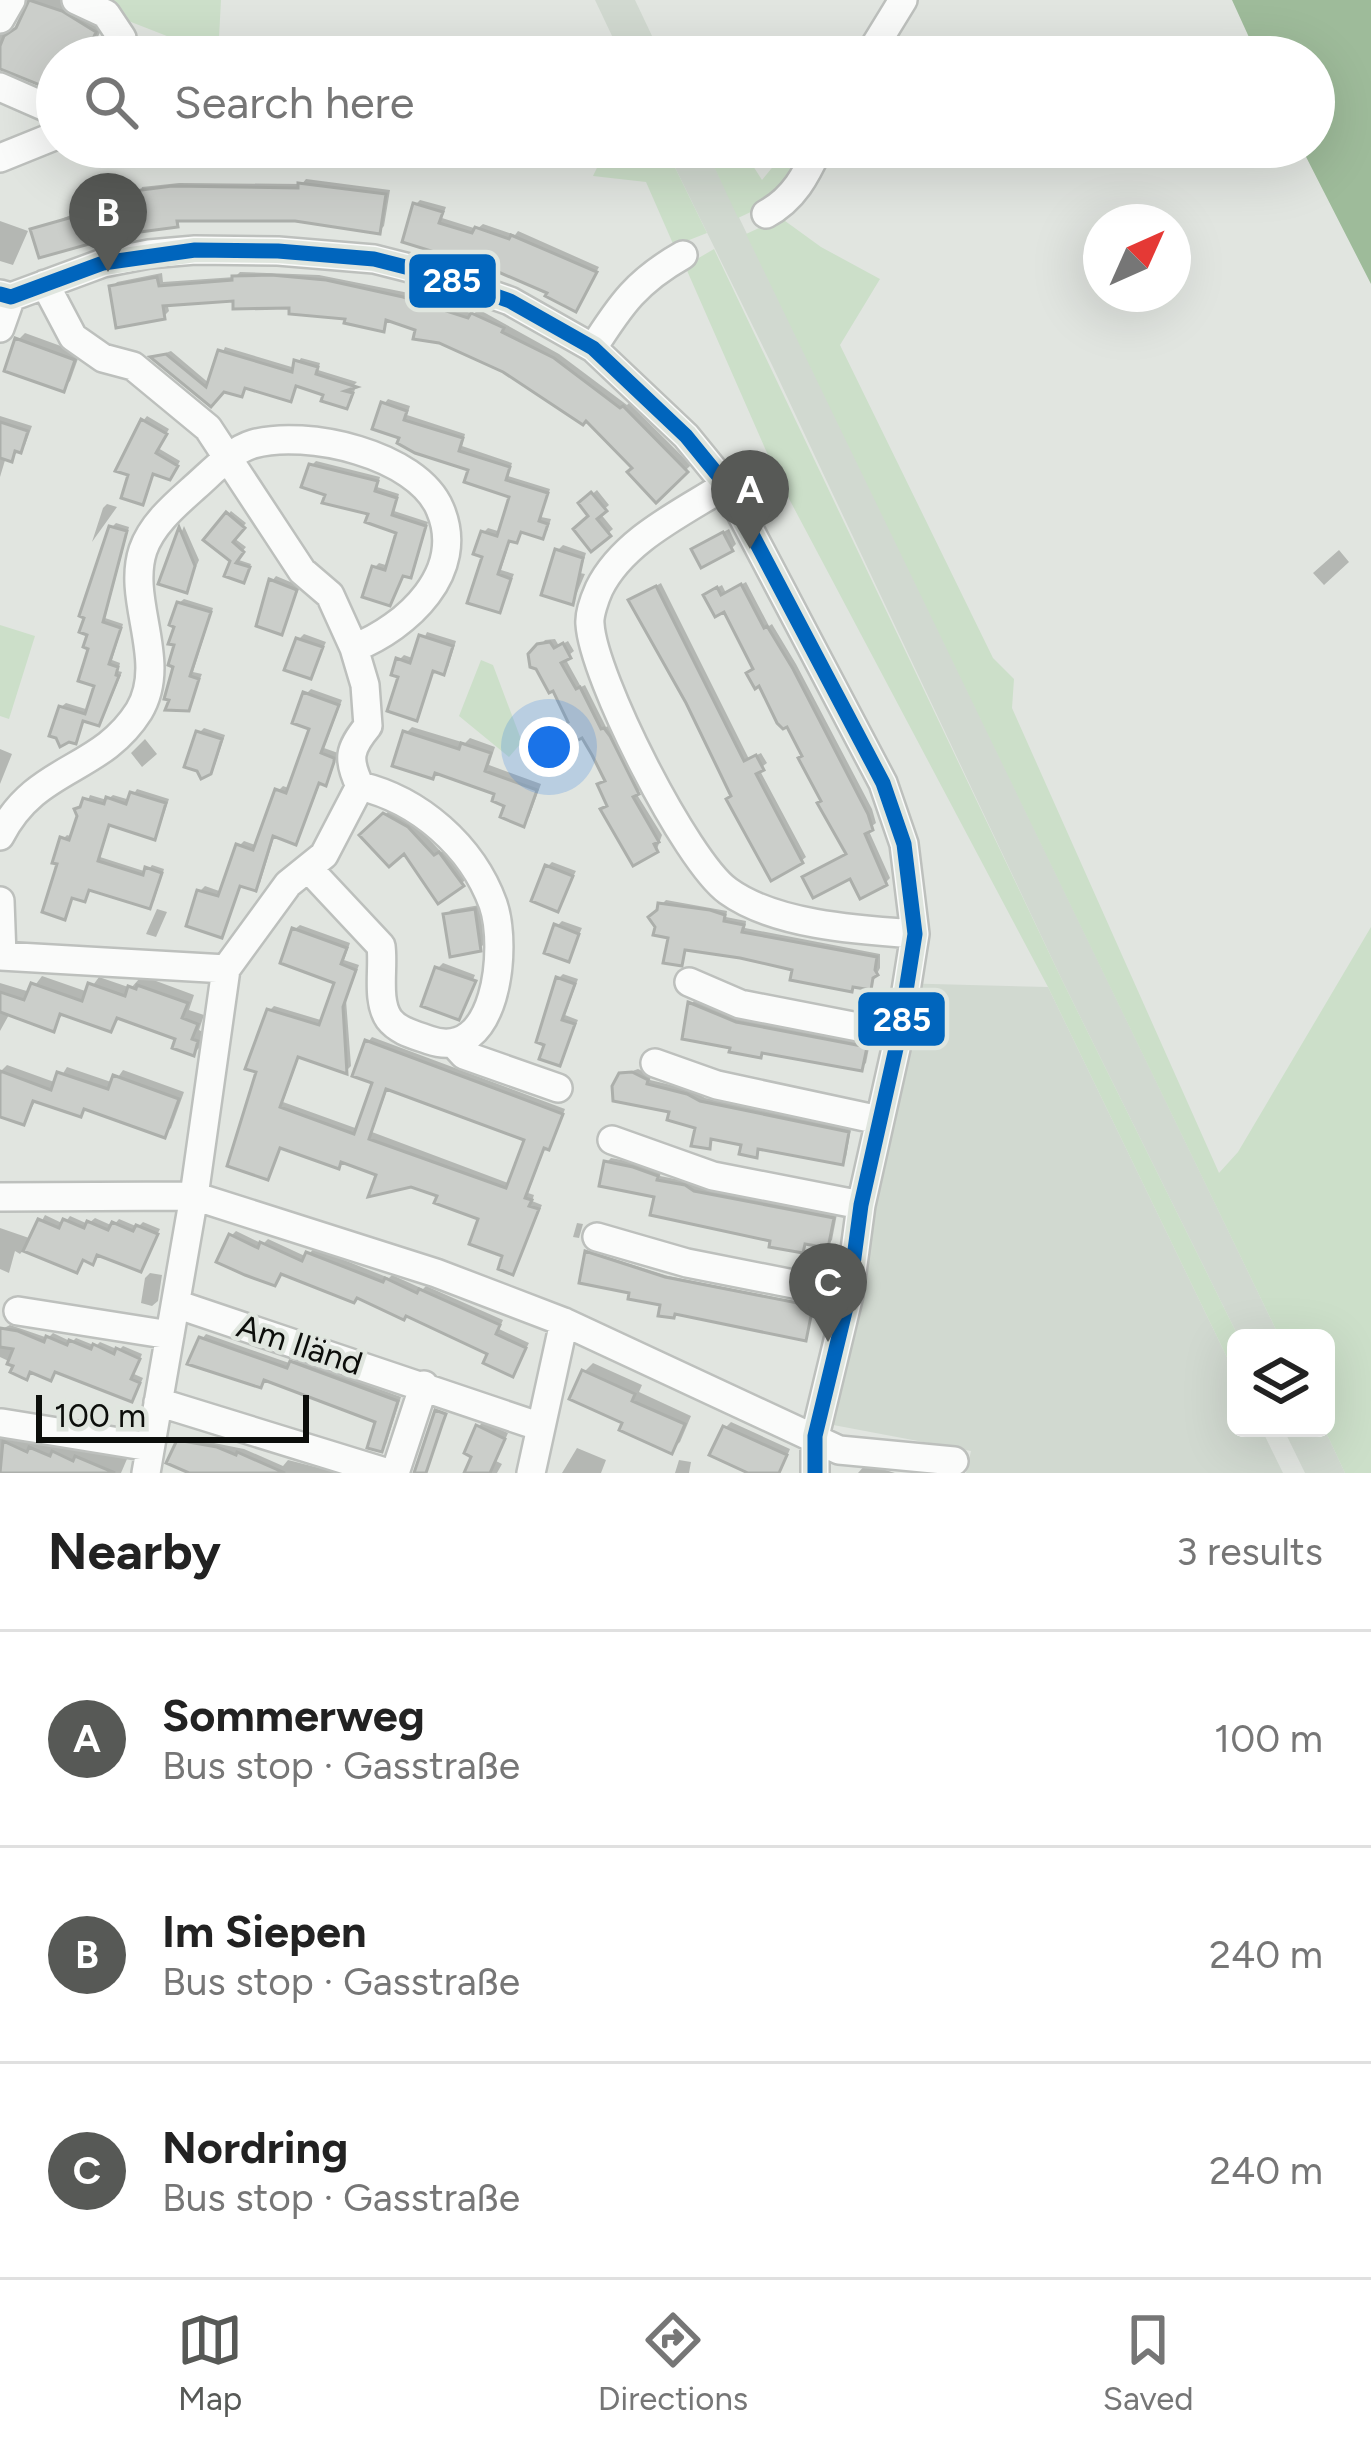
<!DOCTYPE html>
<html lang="en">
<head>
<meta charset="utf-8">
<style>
  body { margin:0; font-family:Figtree,sans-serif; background:#f2f2f2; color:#222 }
  .controls { position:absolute; right:36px; bottom:36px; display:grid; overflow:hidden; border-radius:18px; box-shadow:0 12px 48px #0002 }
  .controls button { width:108px; height:108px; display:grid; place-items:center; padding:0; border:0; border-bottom:3px solid #e0e0e0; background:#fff; color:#222; font:60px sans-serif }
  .compass { position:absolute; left:1083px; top:204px; width:108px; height:108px; border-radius:50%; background:#fff; box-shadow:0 12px 48px #0002; rotate:45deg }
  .scale { position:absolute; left:36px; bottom:30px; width:273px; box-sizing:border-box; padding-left:12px; border:6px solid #0c0e0b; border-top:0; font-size:33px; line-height:42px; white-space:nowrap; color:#0c0e0b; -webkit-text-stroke:9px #e0e6df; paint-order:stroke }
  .you { position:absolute; left:549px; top:747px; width:42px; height:42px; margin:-30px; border:9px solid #fff; border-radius:50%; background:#1a73e8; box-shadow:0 0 0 18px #1a73e833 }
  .badge { display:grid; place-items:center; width:78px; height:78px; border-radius:50%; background:#575956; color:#fff; font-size:39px; font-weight:700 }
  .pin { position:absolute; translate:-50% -99px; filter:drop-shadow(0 3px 6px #0008) }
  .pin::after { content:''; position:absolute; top:63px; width:42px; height:36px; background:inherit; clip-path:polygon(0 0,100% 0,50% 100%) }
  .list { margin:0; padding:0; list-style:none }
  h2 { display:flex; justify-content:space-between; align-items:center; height:156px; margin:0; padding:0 48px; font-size:51px }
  h2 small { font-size:39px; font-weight:400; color:#767676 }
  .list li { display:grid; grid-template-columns:78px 1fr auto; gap:36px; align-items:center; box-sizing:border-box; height:216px; padding:0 48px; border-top:3px solid #e0e0e0 }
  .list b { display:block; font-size:45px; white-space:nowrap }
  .list p { margin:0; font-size:39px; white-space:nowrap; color:#767676 }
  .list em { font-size:39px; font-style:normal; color:#767676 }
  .icon { flex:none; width:66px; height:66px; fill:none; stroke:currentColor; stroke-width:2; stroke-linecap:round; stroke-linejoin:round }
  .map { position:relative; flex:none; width:1371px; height:1473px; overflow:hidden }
  .search { position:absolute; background:#fff; box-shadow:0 12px 48px #0002; left:36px; right:36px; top:36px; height:132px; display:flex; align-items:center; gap:30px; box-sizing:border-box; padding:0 42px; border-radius:66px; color:#767676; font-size:45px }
  .sheet { height:804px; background:#fff }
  nav { display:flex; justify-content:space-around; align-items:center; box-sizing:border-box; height:168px; border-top:3px solid #e0e0e0; background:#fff; font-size:33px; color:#767676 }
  nav a { display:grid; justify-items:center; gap:6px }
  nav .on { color:#575956 }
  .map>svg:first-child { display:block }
</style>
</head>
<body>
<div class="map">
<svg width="1371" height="1473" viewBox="0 0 1371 1473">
  <rect width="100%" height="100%" fill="#e1e5e0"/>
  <path fill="#d1d9d0" d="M595 0H635L662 57H622Z
    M665 147H705L1280 1338H1239L1062 980 772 365Z
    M894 983 1048 987 1236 1376V1428H1261L1283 1473H966L971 1451 828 1424Z
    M1283 1428H1324L1345 1473H1305Z"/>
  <path fill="#ccdfc9" d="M99 0H221L218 56 126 20Z
    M607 147H665L707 233 674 246 646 182 593 176Z
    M705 147H741L762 180 789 147H811L772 202 738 218Z
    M781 218 821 247 880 279 840 345 993 658 1014 679 1012 708 1219 1173 1238 1152 1371 927V1473H1345L1324 1428 1326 1338H1280L746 234Z
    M714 249 1062 980 1239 1338H1236V1376L1048 987 778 478 685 266Z
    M0 625 35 636 9 719 0 716Z
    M481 660 493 665 522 742 509 757 459 716Z"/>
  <path fill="#9ebb9a" d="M1232 0H1371V284L1301 147H1314V57H1258Z"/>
  <path fill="#0003" fill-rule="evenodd" d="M31 0H65L105 21 89 57H57V90L0 68V31L11 36 29 10Z
    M306 179 390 190 384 226 379 231 296 218H183L177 224 34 230 91 207 138 198 142 187 179 183 302 184Z
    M420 200 446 207 442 218 477 229 483 224 515 235 518 231 599 267 576 309 551 291 498 269 415 205Z
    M0 221 28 231 13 265 0 261Z
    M240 272 319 275 409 293 474 314 478 309 559 354 627 405 629 403 691 465 656 499 636 468 586 417 505 369 419 328 389 318 383 329 349 316 236 298 167 303 169 311 164 316 112 287 117 282 162 273 163 282 235 277Z
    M25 333 80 353 70 381 63 388 18 340Z
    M225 347 295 368 301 358 320 363 318 370 357 382 351 388 355 389 351 402 347 406 327 393 298 384 290 399 247 385 242 394 224 388 210 403 155 357 171 351 210 384Z
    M388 399 410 406 407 415 465 434 462 446 512 463 508 476 550 489 541 517 551 519 547 531 542 536 523 530 517 540 511 538 501 570 514 574 499 610 484 532 488 528 501 532 513 495 471 468 402 436 384 404Z
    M0 416 32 426 25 445 11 458 6 457 0 477Z
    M147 416 169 429 158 448 180 461 174 472H155L143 502V421Z
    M316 461 380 477 377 487 399 494 394 511 428 522 414 571 405 573 389 603 375 567 379 563 389 566 400 532 371 512 328 493 311 466Z
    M597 490 609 505 600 513 613 529 591 548 592 516 582 503Z
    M107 504 117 507 92 542 103 508Z
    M231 511 246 523 234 538 246 547 236 559 251 564 244 579 233 560 207 540Z
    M116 523 129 527 105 618 123 624 112 660 120 663 118 671 122 672 103 718 98 723 85 719 75 741 61 707 66 703 89 710 97 684 92 647 112 527Z
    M184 526 199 560 186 590 162 582Z
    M729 529 736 544 731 549 699 545Z
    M563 545 586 553 580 573 585 574 573 602 558 550Z
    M1339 550 1349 562 1324 585 1313 573Z
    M276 576 300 586 281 632 272 581Z
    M746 582 769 626 772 624 796 664 872 809 876 823 868 829 890 878 885 883 852 875 849 853 805 755 725 608 711 591 722 585 726 593Z
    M661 583 749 759 761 753 767 763 759 769 806 857 801 861 734 795 632 600Z
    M184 599 213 608 193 672 202 674 188 708 177 643 179 603Z
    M427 632 456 641 448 667 443 672 435 669 416 717 399 660 404 655 415 659Z
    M304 634 326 642 310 676 299 639Z
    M555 639 559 646 568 641 574 651 565 658 581 687 585 685 606 727 610 725 613 731 642 787 636 793 662 835 657 849 609 804 601 785 607 779 532 655 545 640Z
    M311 689 342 700 324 748 338 753 330 777 321 781 300 836 296 841 275 834 260 883 255 888 242 884 222 934 200 891 205 886 222 892 239 846 244 841 258 846 278 791 283 786 291 789 313 728 306 694Z
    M412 727 465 743 470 738 495 747 489 765 541 784 529 817 523 823 498 792 438 771 433 776 406 733Z
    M204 728 225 735 215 765 209 771 199 733Z
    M145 739 157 754 142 767 131 753Z
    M0 749 12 754 0 784Z
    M137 789 169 799 158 832 154 836 111 822 100 857 147 872 152 865 164 869 154 901 149 905 91 887 84 899 74 896 64 916 63 839 67 835 73 837 90 795 107 800 113 795 130 800Z
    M390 810 413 822 441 852 445 849 467 879 438 900 404 849 363 835Z
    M552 862 576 871 557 908 547 867Z
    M666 900 727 911 726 917 746 921 745 928 880 954V968L870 987 796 967 688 947 681 963 661 905Z
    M480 905 484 944 479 949 446 915 451 910Z
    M157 909 167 912 156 937 146 934Z
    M562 921 582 928 568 959 557 926Z
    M300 925 350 943 344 960 359 965 346 1000 351 1066 346 1071 300 1054 283 1102 358 1129 375 1081 368 1042 372 1037 565 1109 553 1141 546 1145 528 1193 534 1195 532 1201 542 1205 512 1272 506 1254 482 1217 440 1194 343 1160 338 1165 281 1145 267 1177 260 1071 269 1011 274 1006 324 1021 338 981 295 929ZM388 1087 527 1139 511 1184 372 1132Z
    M443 963 475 975 458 1015 438 968Z
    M563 974 578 979 565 1015 578 1020 559 1063V978Z
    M42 976 88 992 99 977 131 988 139 979 148 978 194 995 189 1010 204 1015 199 1030 205 1033 202 1045 194 1053 178 1037 121 1016 111 1029 64 1012 53 1028 10 1013 0 1031V983L30 992Z
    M696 999 870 1043 866 1063 861 1068 734 1046 691 1004Z
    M7 1065 57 1083 67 1067 114 1083 123 1070 184 1092 171 1128 164 1135 87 1107 80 1114 37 1098 24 1122 0 1113V1072Z
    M638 1069 651 1075 650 1080 692 1090 705 1098 851 1128 846 1157 842 1161 761 1146 756 1155 744 1143 714 1137 709 1146 698 1126 621 1075Z
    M611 1158 638 1163 661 1171 660 1176 690 1182 699 1187 837 1214 832 1240 827 1245 807 1241 802 1250 657 1194 606 1163Z
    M45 1215 64 1224 70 1216 88 1224 95 1218 113 1226 119 1219 138 1227 143 1222 160 1229 140 1268 99 1253 92 1261 84 1257 76 1269 25 1248 20 1254 15 1251 9 1273 0 1269V1228L32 1239Z
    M577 1223 583 1224 579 1238 573 1237Z
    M236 1231 263 1244 268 1239 307 1257 314 1248 389 1278 392 1275 423 1289 426 1286 503 1320 499 1329 529 1343 513 1374 491 1352 358 1295 283 1271 275 1283 231 1236Z
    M590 1251 668 1276 813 1305 807 1336 583 1281Z
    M150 1273 162 1275 158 1301 152 1306 141 1303 145 1278Z
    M10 1325 48 1338 53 1333 72 1342 76 1338 96 1346 100 1342 119 1350 123 1346 142 1354 134 1374 143 1378 136 1393 131 1398 57 1370 51 1378 31 1372 26 1376 17 1365 0 1357V1330Z
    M206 1334 292 1364 297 1359 401 1397 386 1444 382 1449 379 1420 266 1378 260 1385 202 1339Z
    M593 1363 642 1385 639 1392 691 1416 680 1442 671 1450 626 1422 585 1371Z
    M483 1422 508 1433 496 1461 502 1464 497 1473H467L475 1455 478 1427Z
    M731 1422 790 1449 780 1473H755L725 1428Z
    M0 1429 37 1443 41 1439 60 1447 64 1443 127 1459 121 1473H0Z
    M184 1437 244 1449 283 1466 288 1460 339 1473H202L179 1442Z
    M577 1448 606 1460 601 1473H562Z
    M679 1460 691 1462 689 1473H675Z
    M866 1464 895 1473H858Z"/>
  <path fill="#cbceca" stroke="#acafab" stroke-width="3" fill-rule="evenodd" d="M29 0 62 11 96 32 85 57H57V92L0 69V46L4 36 16 28Z
    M298 183 386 194 380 234 295 221H177L178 227 125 234 39 258 30 229 83 214V211L135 201 134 191 172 186 298 188Z
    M413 203 443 212 439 223 472 233 475 227 509 239 511 235 597 272 576 312 545 296 547 293 496 271 402 242Z
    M271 275 326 280 403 297 468 318 471 313 504 328 502 332 554 358 620 408 623 406 688 472 656 503 627 472 632 468 586 421 583 425 503 372 439 343 413 339 415 330 386 320 384 332 344 323 345 319 289 314V308L233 309V301L163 306 165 319 116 328 109 286 157 277 159 286 232 280V276Z
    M15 338 75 360 64 392 4 371Z
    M218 350 292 372 294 360 318 367 316 374 357 387 345 391 353 393 347 409 321 401 323 395 296 386 291 402 245 388 242 397 224 392 211 407 150 357 166 354 206 387Z
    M381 402 407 411 404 420 463 438 459 451 510 467 506 480 548 493 539 521 548 524 543 539 521 532 517 543 509 541 498 574 511 579 500 613 467 603 482 557 473 554 481 531 497 536 509 497 464 482 468 470 415 453 397 443 399 438 372 429Z
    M141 419 167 434 156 453 178 466 170 480 153 474 143 505 121 498 128 475 115 471Z
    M0 422 28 431 21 453 15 451 12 462 0 458Z
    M309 464 378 481 375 491 397 498 392 515 426 526 411 578 403 576 390 606 362 597 372 566 385 570 396 533 365 522 368 514 322 503 325 495 301 487Z
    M591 492 607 511 597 519 611 536 591 552 573 529 588 516 578 503Z
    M226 512 245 528 233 542 244 552 236 563 250 567 244 583 224 576 230 561 203 540Z
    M109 526 127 531 103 622 121 628 109 664 118 667 116 675 119 676 99 726 83 721 76 744 69 742 60 747 56 738 49 736 59 706 85 714 94 686 78 681 88 649 83 647 87 635 79 632 84 618 79 616Z
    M179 527 195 566 187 593 158 584Z
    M723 532 733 551 701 568 691 549Z
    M555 549 583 558 573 605 541 595Z
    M269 579 297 590 282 635 256 626Z
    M741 584 764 628 767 626 793 669 868 814 873 830 865 834 887 885 860 899 850 879 813 898 802 877 846 854 817 803 821 801 798 758 802 756 787 727 783 729 777 723 759 686 755 689 746 673 753 669 724 612 715 617 703 595 717 587 721 595Z
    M656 586 744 761 756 755 764 770 756 774 803 863 771 881 726 799 731 796 686 703 628 600Z
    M177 602 211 612 190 676 199 679 189 711 165 710 169 700 164 699 173 667 168 665 174 645 168 644 174 627 169 625Z
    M419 635 453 646 444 675 433 671 417 721 387 711 398 677 391 675 396 658 410 663Z
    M296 638 323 647 311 679 284 670Z
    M550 642 554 648 563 643 571 658 561 663 576 689 580 687 601 729 604 728 610 736 639 794 633 797 659 842 654 844 658 852 633 866 600 809 607 806 597 784 605 781 592 755 582 738 571 744 562 725 568 722 553 691 549 693 536 669 530 667 528 654 537 644Z
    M303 692 339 705 321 753 334 758V762L326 786 319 783 296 845 273 836 256 891 240 886 222 938 186 926 197 890 218 896 236 844 253 850 275 789 286 793 309 729 292 723Z
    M196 731 222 739 211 774 201 779 197 771 184 767Z
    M403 731 459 749 461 743 491 753 485 771 537 790 524 827 500 817 504 806 492 801 494 794 435 773 433 779 392 766Z
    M130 792 166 803 155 840 109 825 98 861 143 875 145 867 162 873 150 909 89 890 85 902 72 898 65 920 42 912 57 864 52 863 60 837 69 840 77 816 74 809 80 807 83 798 104 804 106 797 126 804Z
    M383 813 408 827 434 855 439 852 464 886 438 904 404 854 389 867 359 835Z
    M545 865 573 876 558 912 531 901Z
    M658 903 710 910 725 915 724 921 744 925 742 932 877 957 875 970 878 975 873 978 871 990 853 987 852 992 790 980 792 970 740 958 685 950 682 966 663 963 668 938 653 935 655 927 648 917 657 910Z
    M475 909 481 951 450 957 443 914Z
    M554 924 579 934 569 962 544 953Z
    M292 928 347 948 341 964 356 970 343 1007 347 1074 298 1057 280 1107 354 1134 372 1083 352 1076 365 1040 563 1114 549 1150 544 1148 525 1198 532 1200 529 1206 539 1209 513 1275 498 1269 502 1256 469 1244 478 1219 434 1203 437 1196 411 1187 368 1197 376 1175 341 1162 339 1169 280 1148 268 1180 227 1166 256 1072 245 1069 267 1009 319 1025 334 983 280 963ZM386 1089 524 1140 506 1188 369 1139Z
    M435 967 476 981 459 1020 421 1006Z
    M556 977 575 984 562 1020 575 1024 560 1066 539 1059 544 1045 536 1042Z
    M31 983 82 1001 88 983 125 996 128 986 136 989 137 985 188 1003 182 1018 198 1024 192 1039 198 1041 194 1056 172 1048 175 1039 117 1018 111 1032 60 1014 54 1032 0 1012V992L24 1000Z
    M688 1002 736 1022 867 1047 862 1071 762 1053 761 1058 729 1052 730 1048 682 1039Z
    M0 1071 51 1090 57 1072 108 1089 113 1075 179 1099 165 1138 84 1109 81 1117 33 1101 24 1125 0 1117Z
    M632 1072 648 1080 647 1084 687 1094 700 1101 849 1132 843 1165 758 1149 757 1158 739 1154 741 1145 711 1139 710 1149 691 1146 695 1128 667 1120 669 1112 613 1101 612 1086 619 1073Z
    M604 1161 633 1167 658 1176 657 1180 685 1185 694 1191 834 1218 828 1248 805 1244 803 1253 769 1247 770 1241 650 1215 654 1197 599 1186Z
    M38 1219 59 1228 63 1219 84 1228 87 1221 108 1230 112 1222 133 1231 136 1225 158 1234 141 1272 97 1255 93 1265 83 1260 77 1273 23 1251Z
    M229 1234 258 1248 260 1242 302 1261 306 1252 383 1282 385 1278 417 1293 419 1289 500 1325 496 1334 526 1348 513 1377 483 1363 487 1354 406 1316 404 1320 357 1298 354 1303 281 1274 275 1286 245 1275 216 1262Z
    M585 1251 665 1277 813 1306 806 1341 675 1314 674 1318 658 1316 660 1305 628 1299 629 1293 579 1283Z
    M0 1328 18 1331 44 1342 46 1336 67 1345 69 1340 91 1349 93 1344 114 1354 116 1348 140 1359 131 1379 140 1383 132 1402 55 1372 51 1381 30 1372 27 1380 10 1372 13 1366 7 1364 13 1349 0 1347Z
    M199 1337 287 1368 290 1361 398 1401 382 1452 367 1448 375 1422 264 1380 261 1388 187 1364Z
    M582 1370 635 1394 632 1401 685 1424 672 1454 619 1430 622 1423 569 1399Z
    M435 1410 446 1414 442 1425 426 1473H414Z
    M476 1425 505 1439 490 1473H464L471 1457 464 1453Z
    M723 1426 787 1455 779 1473H748L709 1455Z
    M177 1440 217 1447 236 1455 237 1452 285 1473H189L166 1463Z
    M3 1441 27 1452 29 1447 50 1456 52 1451 73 1461 75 1456 115 1473H0Z"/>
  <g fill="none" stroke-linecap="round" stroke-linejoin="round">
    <g stroke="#bdc0bd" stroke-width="32">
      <path id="minor" d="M76 0 106 14 122 38 114 57
        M0 19 11 0
        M868 57 903 0
        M0 87 57 112
        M0 158 57 135
        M766 214C794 199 806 175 819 147
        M45 284 73 337 103 358 133 366 208 428 302 571 330 595 354 648 365 685 368 726C349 749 347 759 360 786L324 855 288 884 226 969 194 1196 146 1473
        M0 294 11 297 103 263 149 254 195 250 278 251 374 259 433 274 510 301 593 348 686 436 726 485 883 783 904 844 915 934 899 1035 861 1205 849 1295 815 1436V1473
        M0 328 11 297
        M593 348C621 304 637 281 683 255
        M726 485C682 513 623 540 599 589 595 598 589 615 590 624 593 677 686 861 728 891 775 925 858 930 915 934
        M0 836C36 765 100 773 139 711 169 661 126 601 143 550 152 524 176 504 195 487 211 473 232 450 253 444 306 429 417 454 440 509 467 572 407 627 354 648
        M308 868 381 946C384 968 376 1000 389 1019 398 1031 415 1035 429 1040 497 1064 508 947 493 904 472 846 419 800 360 786
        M0 901 2 956
        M0 956 226 969
        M689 982 740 1004 899 1035
        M454 1044 464 1055 558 1088
        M655 1063 717 1085 879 1120
        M612 1140 713 1176 861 1205
        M0 1197 194 1196 436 1273 564 1322 839 1450 954 1461
        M597 1237 687 1263 849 1295
        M176 1304 541 1427
        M18 1311 170 1335
        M158 1402 388 1473
        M2 1423 150 1447
        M395 1473 424 1385
        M531 1473 564 1322"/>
    </g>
    <use href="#minor" stroke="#fafbfa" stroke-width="27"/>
    <g stroke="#e0e6df" stroke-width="24">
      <path id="bus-1" d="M0 294 11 297 103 263 195 250 278 251 374 259 433 274 510 301 593 348 686 436 726 485 883 783 904 844 915 934 899 1035 861 1205 849 1295 815 1436V1473"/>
    </g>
    <use href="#bus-1" stroke="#0065bd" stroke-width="15"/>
  </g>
  <g text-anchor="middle" stroke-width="9" stroke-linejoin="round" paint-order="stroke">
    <g font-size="33" fill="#0c0e0b" stroke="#e0e6df">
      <text transform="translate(300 1344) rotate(18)" y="12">Am Iländ</text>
    </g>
  </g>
  <g stroke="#e0e6df" stroke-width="4.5">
    <rect x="407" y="252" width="91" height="58" rx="12" fill="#0065bd"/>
    <rect x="856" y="990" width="91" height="58" rx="12" fill="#0065bd"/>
  </g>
  <g font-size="33" text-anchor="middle" font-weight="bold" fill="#fff">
    <text x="452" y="292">285</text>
    <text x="902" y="1031">285</text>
  </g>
</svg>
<div class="controls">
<button><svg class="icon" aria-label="layers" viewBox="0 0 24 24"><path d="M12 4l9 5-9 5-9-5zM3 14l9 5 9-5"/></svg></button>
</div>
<svg class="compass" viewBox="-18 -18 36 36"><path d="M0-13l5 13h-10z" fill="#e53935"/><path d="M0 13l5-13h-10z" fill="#767676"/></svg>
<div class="scale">100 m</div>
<div class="you"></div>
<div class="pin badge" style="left:750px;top:549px">A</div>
<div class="pin badge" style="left:108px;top:272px">B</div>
<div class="pin badge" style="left:828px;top:1342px">C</div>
<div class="search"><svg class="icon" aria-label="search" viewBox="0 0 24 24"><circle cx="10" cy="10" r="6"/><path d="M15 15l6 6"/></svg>Search here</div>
</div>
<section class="sheet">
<h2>Nearby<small>3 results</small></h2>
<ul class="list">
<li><span class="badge">A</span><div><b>Sommerweg</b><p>Bus stop · Gasstraße</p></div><em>100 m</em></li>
<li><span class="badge">B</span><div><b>Im Siepen</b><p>Bus stop · Gasstraße</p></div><em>240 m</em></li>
<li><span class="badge">C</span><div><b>Nordring</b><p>Bus stop · Gasstraße</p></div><em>240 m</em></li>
</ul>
</section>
<nav>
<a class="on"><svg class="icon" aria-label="map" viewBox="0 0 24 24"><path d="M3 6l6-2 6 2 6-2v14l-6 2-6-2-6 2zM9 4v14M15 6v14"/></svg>Map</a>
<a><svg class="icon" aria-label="directions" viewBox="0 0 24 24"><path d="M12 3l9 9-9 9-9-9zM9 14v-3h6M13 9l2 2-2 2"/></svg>Directions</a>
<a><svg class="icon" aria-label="saved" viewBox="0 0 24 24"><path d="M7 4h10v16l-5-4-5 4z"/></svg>Saved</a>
</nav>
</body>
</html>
